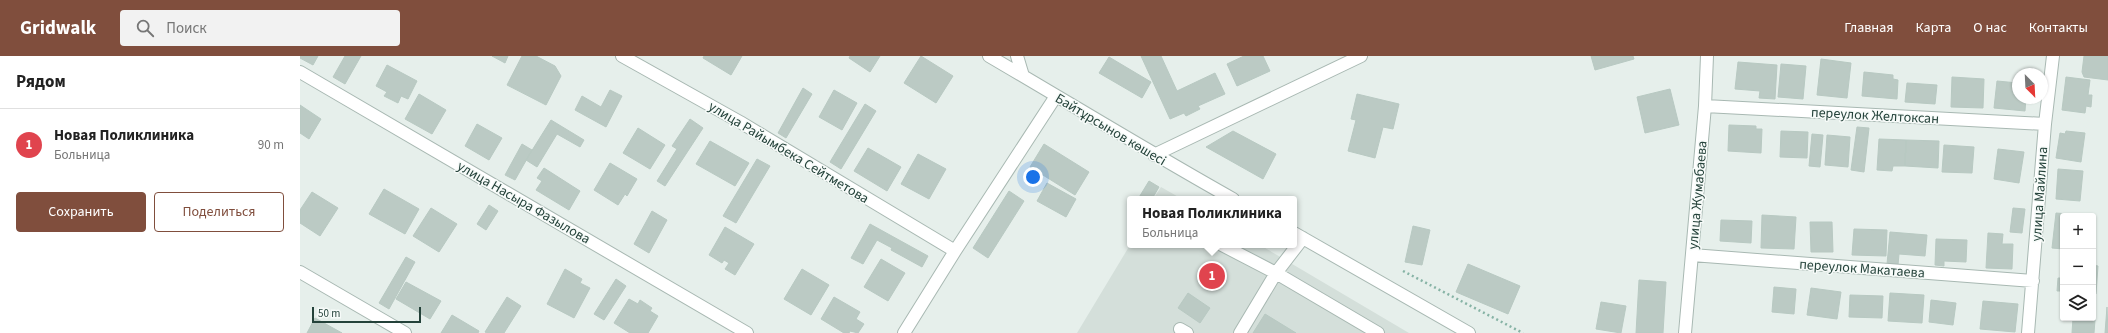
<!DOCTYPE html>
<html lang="ru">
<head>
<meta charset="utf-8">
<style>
  body { margin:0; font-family:"Source Sans 3",sans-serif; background:#f2f2f2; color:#222 }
  .controls { position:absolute; right:12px; bottom:12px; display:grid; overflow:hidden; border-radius:4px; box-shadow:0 1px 3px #0004 }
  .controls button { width:36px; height:36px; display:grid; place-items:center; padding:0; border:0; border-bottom:1px solid #e0e0e0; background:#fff; color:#222; font:20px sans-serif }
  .compass { position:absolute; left:1712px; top:12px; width:36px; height:36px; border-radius:50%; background:#fff; box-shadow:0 1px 3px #0004; rotate:156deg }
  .scale { position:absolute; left:12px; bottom:10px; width:109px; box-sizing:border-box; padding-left:4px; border:2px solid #24423a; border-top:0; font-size:11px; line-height:14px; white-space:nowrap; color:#24423a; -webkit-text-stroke:3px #f7fbf9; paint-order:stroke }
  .you { position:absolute; left:733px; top:121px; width:14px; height:14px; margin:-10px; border:3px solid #fff; border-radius:50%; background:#1a73e8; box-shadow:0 0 0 6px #1a73e833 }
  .badge { display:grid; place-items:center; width:26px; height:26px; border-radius:50%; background:#804e3d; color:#fff; font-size:13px; font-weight:700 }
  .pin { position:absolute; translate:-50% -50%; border:2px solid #fff; box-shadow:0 1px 4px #0006 }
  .popup { position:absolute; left:827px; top:140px; width:170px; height:52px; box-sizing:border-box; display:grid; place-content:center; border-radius:4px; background:#fff; filter:drop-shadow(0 1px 3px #0005); font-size:13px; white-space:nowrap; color:#767676 }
  .popup b { font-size:15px; color:#222 }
  .popup::after { content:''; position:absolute; left:50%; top:100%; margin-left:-8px; border:8px solid transparent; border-top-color:#fff }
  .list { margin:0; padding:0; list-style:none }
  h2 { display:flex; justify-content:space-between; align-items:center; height:52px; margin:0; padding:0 16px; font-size:17px }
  h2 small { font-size:13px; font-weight:400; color:#767676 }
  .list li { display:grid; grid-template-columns:26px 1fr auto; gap:12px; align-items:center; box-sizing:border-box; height:72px; padding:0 16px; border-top:1px solid #e0e0e0 }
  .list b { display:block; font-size:15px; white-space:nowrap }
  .list p { margin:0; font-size:13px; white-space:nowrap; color:#767676 }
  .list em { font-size:13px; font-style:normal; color:#767676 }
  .actions { display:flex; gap:8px; padding:12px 16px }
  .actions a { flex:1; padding:9px 0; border:1px solid #804e3d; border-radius:4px; text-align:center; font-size:14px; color:#804e3d }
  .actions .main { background:#804e3d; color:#fff }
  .icon { flex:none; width:22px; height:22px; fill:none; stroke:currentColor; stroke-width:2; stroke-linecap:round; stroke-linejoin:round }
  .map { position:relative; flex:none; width:1808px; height:277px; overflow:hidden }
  header { display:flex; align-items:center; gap:24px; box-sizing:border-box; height:56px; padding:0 20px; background:#804e3d; color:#fff }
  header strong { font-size:19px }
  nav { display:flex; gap:22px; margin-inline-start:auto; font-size:14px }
  .search { width:280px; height:36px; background:#f2f2f2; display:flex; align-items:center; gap:10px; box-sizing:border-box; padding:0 14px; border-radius:4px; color:#767676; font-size:15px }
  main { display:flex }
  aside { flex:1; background:#fff }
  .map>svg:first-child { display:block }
</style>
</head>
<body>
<header>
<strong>Gridwalk</strong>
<div class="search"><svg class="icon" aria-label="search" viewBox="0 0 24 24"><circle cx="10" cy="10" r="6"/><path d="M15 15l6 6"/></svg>Поиск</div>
<nav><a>Главная</a><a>Карта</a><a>О нас</a><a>Контакты</a></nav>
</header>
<main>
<aside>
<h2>Рядом<small></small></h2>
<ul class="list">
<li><span class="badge" style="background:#e0444e">1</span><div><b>Новая Поликлиника</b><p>Больница</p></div><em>90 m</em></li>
</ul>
<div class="actions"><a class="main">Сохранить</a><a>Поделиться</a></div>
</aside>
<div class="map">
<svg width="1808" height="277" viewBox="0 0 1808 277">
  <rect width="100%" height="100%" fill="#e6efeb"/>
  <path fill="#d4dfda" d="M861 131 882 143H853Z
    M830 189H960L1109 277H777Z"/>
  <path fill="#bbcac4" stroke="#b8c9c2" d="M0 0H18L13 9 0 2Z
    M45 0H61L45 28 33 21Z
    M192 0H208L205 7Z
    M222 0H236L255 10 261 20 246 49 207 29Z
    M404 0H442L431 19 403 2Z
    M550 0H580L570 16 549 2Z
    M621 0 653 20 636 47 604 27Z
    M841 0H861L877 35 915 17 925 38 898 50 900 53 886 60 884 57 870 63Z
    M944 0H963L970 15 937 30 927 8Z
    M1291 0H1333L1334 3 1295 14Z
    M1784 0H1808V24L1784 21 1782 16Z
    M809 1 851 26 842 42 799 17Z
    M1521 3 1551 7 1547 42 1517 39Z
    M1438 6 1477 9 1475 43 1459 42 1460 35 1435 33Z
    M1481 8 1506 10 1503 43 1478 41Z
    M87 9 117 25 108 43 101 40 98 47 84 40 87 36 76 30Z
    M1564 16 1593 19V23L1598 24 1597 43 1562 40Z
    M1652 21 1684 23 1683 52 1651 51Z
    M1766 21 1790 24 1788 39H1792L1791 51 1786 50 1785 57 1762 54Z
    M1697 25 1718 27V42H1726L1725 55 1694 52Z
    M1607 27 1637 29 1635 48 1605 46Z
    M503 32 512 38 486 82 478 77Z
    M1370 33 1379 69 1345 77 1337 41Z
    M310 34 322 40 306 71 275 54 282 40 301 51Z
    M534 34 557 47 542 74 519 61Z
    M119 38 146 54 132 78 105 63Z
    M1057 38 1099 48 1093 73 1083 71 1075 102 1048 95 1056 64 1051 63Z
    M565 48 576 55 541 113 530 106Z
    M0 49 21 63 9 83 0 77Z
    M390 63 403 72 365 130 357 125 377 93 372 90Z
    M251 64 284 84 280 91 257 78 237 111 226 104Z
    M177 68 202 82 189 104 165 90Z
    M1429 69 1456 70V73H1462L1461 97 1428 95Z
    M1557 71 1569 72 1564 116 1551 114Z
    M338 72 365 89 350 113 323 97Z
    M933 75 976 98 963 123 906 91Z
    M1481 75 1508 76 1507 102 1480 101Z
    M1766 75 1785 77 1781 106 1756 102 1760 77 1765 78Z
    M1512 78 1523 79 1520 111 1509 110Z
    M1527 79 1550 81 1548 111 1525 109Z
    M1579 83 1606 84 1605 110H1593L1592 115 1577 114Z
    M1606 84 1639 85 1638 112 1605 110Z
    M410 85 449 107 435 130 396 108Z
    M222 88 232 94 215 124 205 119Z
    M744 88 789 116 775 139 730 111Z
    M1644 89 1674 91 1672 117 1642 116Z
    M568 92 601 111 587 135 554 115Z
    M1698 93 1724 96 1719 127 1694 123Z
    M618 98 646 113 629 143 601 128Z
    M457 103 470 110 436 167 423 160Z
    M310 107 337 123 327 140 325 138 318 149 294 134Z
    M244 112 280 135 269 154 236 134 242 125 237 122Z
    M1758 113 1783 115 1780 145 1756 143Z
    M849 125 859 131 852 143H838Z
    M747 127 776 143 766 161 737 145Z
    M84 133 119 153 105 178 69 158Z
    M709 135 724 145 688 202 673 192Z
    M12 136 38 152 20 180 0 167V154Z
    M189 149 198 155 186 174 177 168Z
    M131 152 157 168 139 196 113 180Z
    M1713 152 1725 153 1722 177 1710 176Z
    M352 155 367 164 349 197 334 188Z
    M1756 157 1781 159 1763 160V193L1752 192Z
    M1462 159 1496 161 1494 193 1461 192Z
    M1421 164 1452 165 1451 187 1420 185Z
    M1510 166H1532L1533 196H1511Z
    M570 168 628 200 622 211 591 194 592 192 577 184 563 208 551 202Z
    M1113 170 1130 174 1122 209 1105 206Z
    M425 171 454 188 435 219 425 213 429 207 424 204 422 207 409 199Z
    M1554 173 1587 174 1586 200 1552 199Z
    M1590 176 1627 179 1625 200 1599 198 1598 209 1587 208Z
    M1688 177 1703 178 1702 188H1713L1712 213 1686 212Z
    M1636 183 1667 184 1666 206 1644 205V210L1635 209Z
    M106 201 115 206 89 253 79 247Z
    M581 203 605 217 588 245 564 231Z
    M1168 208 1220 230 1208 258 1156 236Z
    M1793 209 1798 210 1796 238H1793Z
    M265 213 282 223 280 227 290 232 274 262 247 248Z
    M502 213 529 229 511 259 484 243Z
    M1758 222H1763V235H1757Z
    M316 223 326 230 304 264 294 258Z
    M1339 224 1366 226 1363 277H1336Z
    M106 226 141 245 130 263 96 243Z
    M1474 231 1496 233 1494 258 1472 256Z
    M1511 232 1541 236 1537 263 1507 259Z
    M888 237 910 252 900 267 878 252Z
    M1590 237 1624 239 1622 267 1588 265Z
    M1550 239 1583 240 1582 262 1549 261Z
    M207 241 221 250 204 277H187L185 276Z
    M534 241 560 256 556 263 564 268 558 277 550 275 549 277H544L521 263Z
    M329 243 338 248 340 244 352 252 350 255 358 260 348 277H330L314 267Z
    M1631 244 1656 247 1653 269 1629 266Z
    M1683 245 1718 248 1715 276 1680 273Z
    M1301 246 1326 250 1321 277 1296 273Z
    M1807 251 1808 277H1805Z
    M965 258 996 277H953Z
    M152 259 179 275 178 277H141Z
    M15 262 42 277H7Z
    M1773 262 1795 264 1794 277H1772Z"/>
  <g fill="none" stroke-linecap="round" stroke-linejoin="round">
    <g stroke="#a8b8b2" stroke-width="14">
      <path id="minor" d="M322 0 440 66 655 195
        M689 0C771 48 851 97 933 143
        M717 0 723 20
        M0 16 447 277
        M1405 50 1745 68
        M854 99 1061 0
        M994 177 1169 277
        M922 189 976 217 1078 277
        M1392 199 1733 225
        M0 216 105 277
        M880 273 887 277
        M604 277 655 195 756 40
        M940 277 976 217 1003 182
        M1385 277 1405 50 1407 0
        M1728 277 1745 68 1753 0"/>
    </g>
    <path stroke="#86b3a5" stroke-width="2.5" stroke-dasharray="2 3" stroke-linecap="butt" d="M1103 215 1223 277"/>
    <use href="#minor" stroke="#fff" stroke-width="12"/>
  </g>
  <g text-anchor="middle" stroke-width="3" stroke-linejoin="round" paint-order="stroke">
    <g font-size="14" fill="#24423a" stroke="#f7fbf9">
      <text transform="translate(1575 59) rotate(3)" y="5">переулок Желтоксан</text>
      <text transform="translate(811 73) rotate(31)" y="5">Байтұрсынов көшесі</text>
      <text transform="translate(489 96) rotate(31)" y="5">улица Райымбека Сейтметова</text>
      <text transform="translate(1739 138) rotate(-86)" y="5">улица Майлина</text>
      <text transform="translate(1397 139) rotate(-85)" y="5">улица Жумабаева</text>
      <text transform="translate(224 146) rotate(30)" y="5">улица Насыра Фазылова</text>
      <text transform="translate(1562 212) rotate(4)" y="5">переулок Макатаева</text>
    </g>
  </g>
</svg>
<div class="controls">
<button>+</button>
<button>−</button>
<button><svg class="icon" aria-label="layers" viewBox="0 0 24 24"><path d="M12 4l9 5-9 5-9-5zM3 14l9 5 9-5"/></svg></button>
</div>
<svg class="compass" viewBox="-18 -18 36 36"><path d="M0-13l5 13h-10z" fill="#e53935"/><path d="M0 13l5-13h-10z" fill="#767676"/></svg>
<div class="scale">50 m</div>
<div class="you"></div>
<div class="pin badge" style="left:912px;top:220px;background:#e0444e">1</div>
<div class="popup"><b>Новая Поликлиника</b>Больница</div>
</div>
</main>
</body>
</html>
